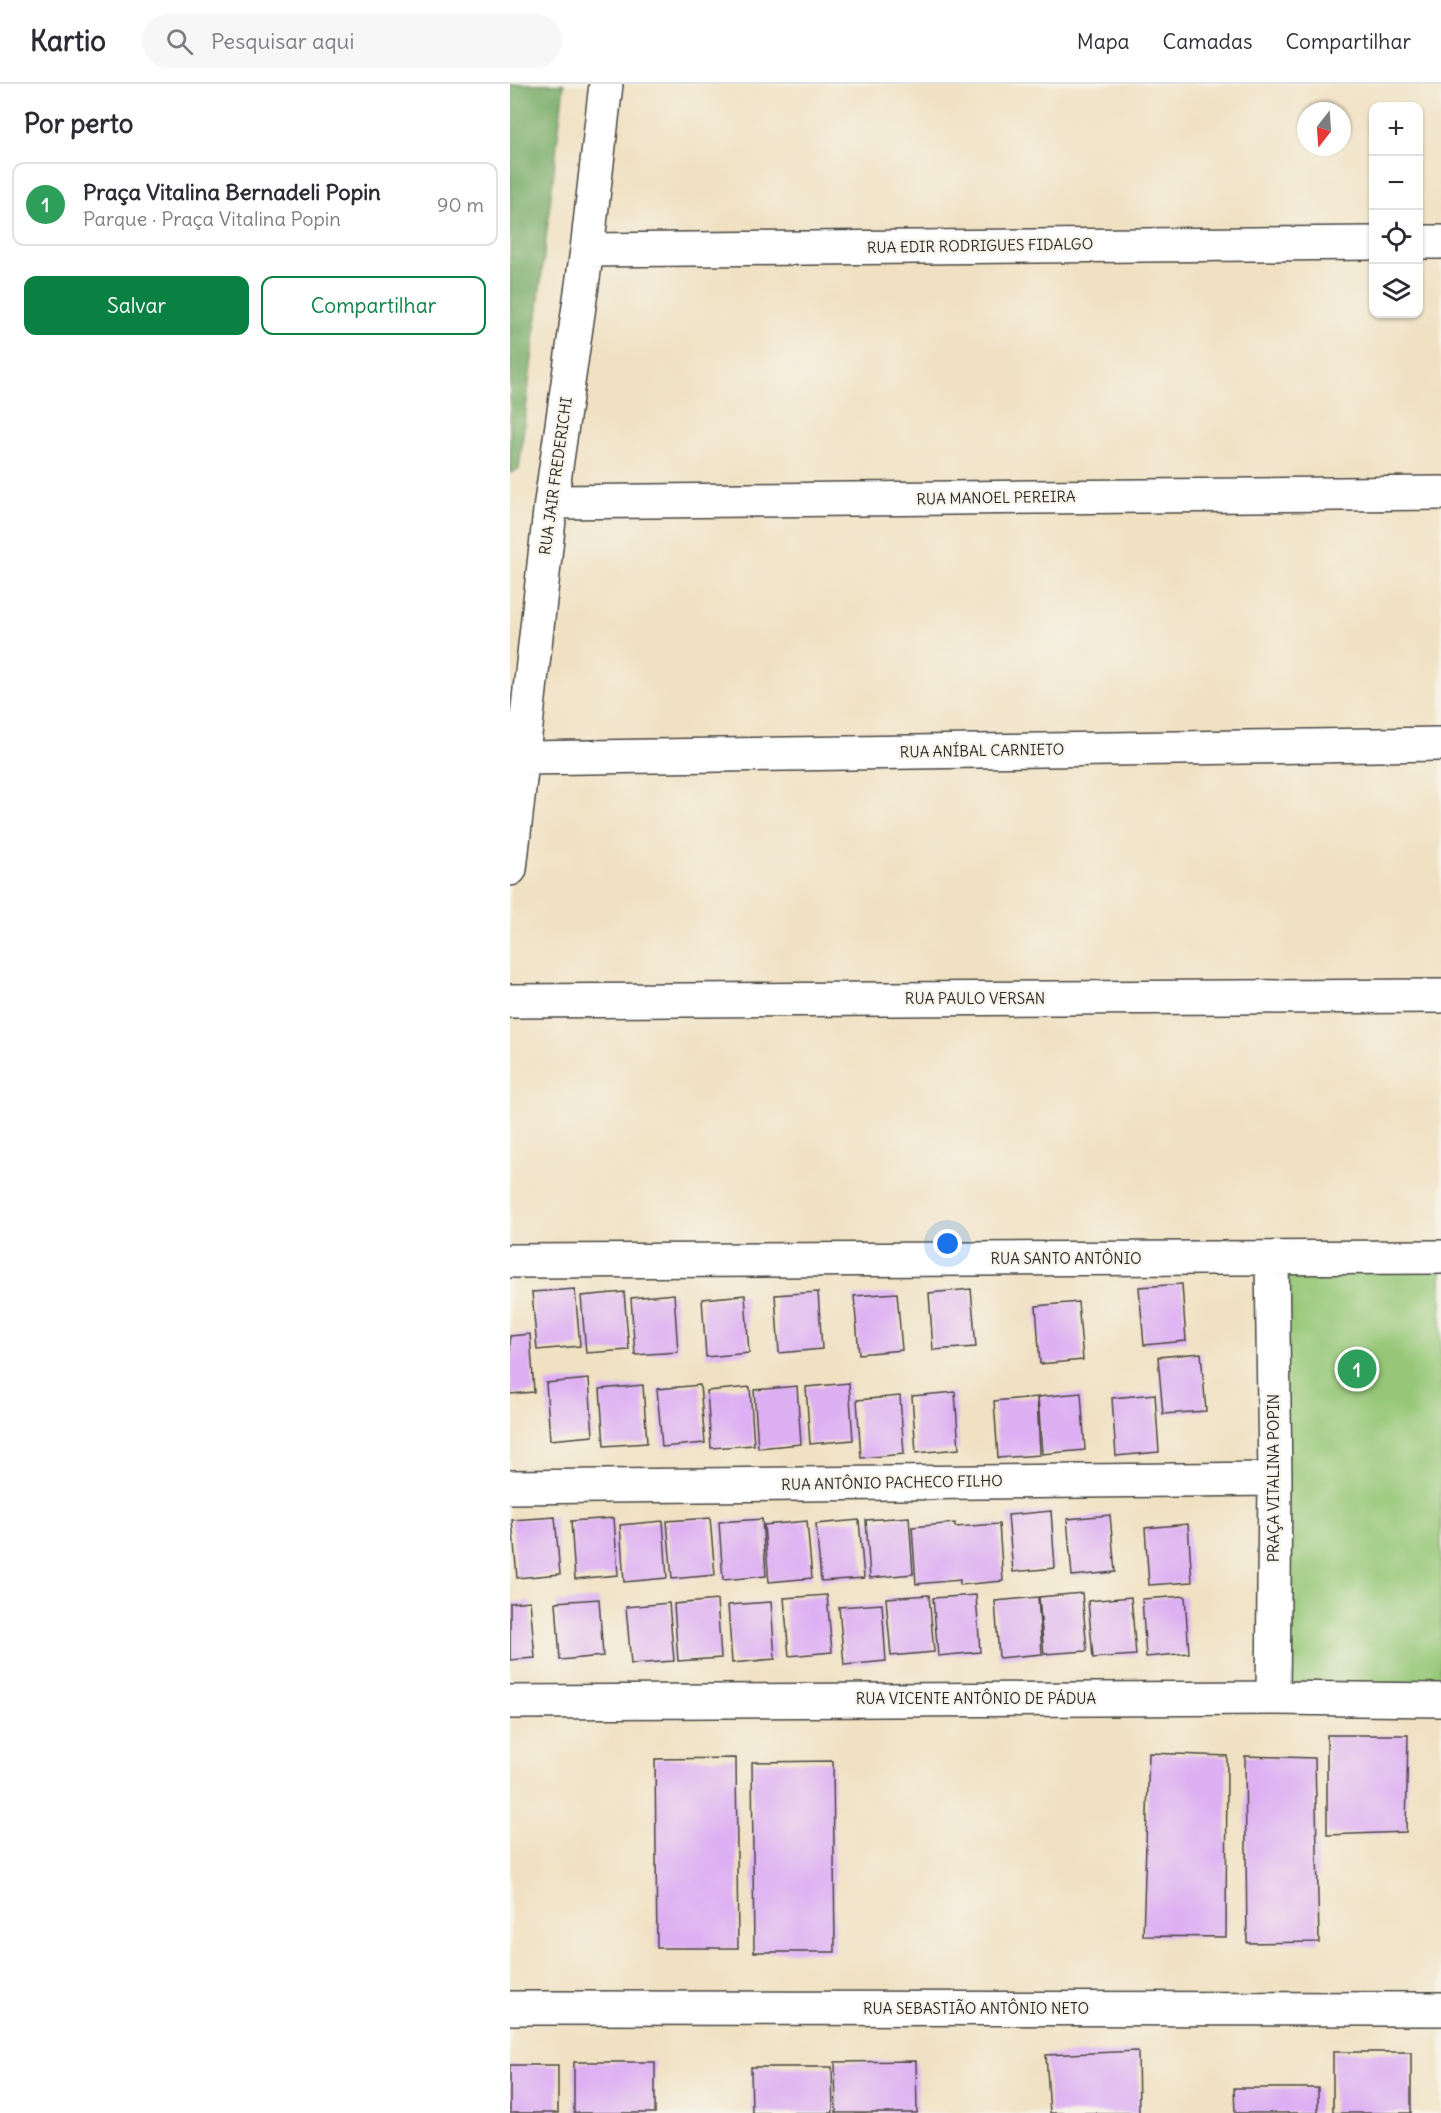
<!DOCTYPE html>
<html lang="pt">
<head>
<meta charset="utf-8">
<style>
  body { margin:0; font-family:Delius,sans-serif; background:#f7f7f7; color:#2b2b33 }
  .controls { position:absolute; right:18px; top:18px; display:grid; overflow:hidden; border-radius:12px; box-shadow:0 2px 4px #0004 }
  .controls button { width:54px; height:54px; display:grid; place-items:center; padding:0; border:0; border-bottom:2px solid #e1e1e2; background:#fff; color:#2b2b33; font:30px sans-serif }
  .compass { position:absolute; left:787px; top:18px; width:54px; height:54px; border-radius:50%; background:#fff; box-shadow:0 2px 4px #0004; rotate:197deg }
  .you { position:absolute; left:438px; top:1160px; width:21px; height:21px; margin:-15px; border:4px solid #fff; border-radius:50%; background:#1a73e8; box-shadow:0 0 0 9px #1a73e833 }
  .badge { display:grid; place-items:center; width:39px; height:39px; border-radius:50%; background:#0b8043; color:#fff; font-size:20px; font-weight:700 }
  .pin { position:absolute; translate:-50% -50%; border:3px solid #fff; box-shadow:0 2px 6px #0006 }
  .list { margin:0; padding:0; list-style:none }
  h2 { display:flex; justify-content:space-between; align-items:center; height:78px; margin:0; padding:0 24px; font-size:26px }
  h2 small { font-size:20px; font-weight:400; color:#7c7c81 }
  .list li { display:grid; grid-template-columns:39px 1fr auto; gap:18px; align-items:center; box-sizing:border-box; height:84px; margin:0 12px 12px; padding:0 12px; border:2px solid #e1e1e2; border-radius:12px }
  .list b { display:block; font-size:22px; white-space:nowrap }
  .list p { margin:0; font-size:20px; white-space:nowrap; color:#7c7c81 }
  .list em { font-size:20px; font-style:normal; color:#7c7c81 }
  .actions { display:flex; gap:12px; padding:18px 24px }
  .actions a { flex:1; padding:14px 0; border:2px solid #0b8043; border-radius:12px; text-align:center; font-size:21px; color:#0b8043 }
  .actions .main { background:#0b8043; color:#fff }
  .icon { flex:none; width:33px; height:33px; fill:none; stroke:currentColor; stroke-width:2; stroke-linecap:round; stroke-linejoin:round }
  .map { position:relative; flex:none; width:931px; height:2029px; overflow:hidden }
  header { display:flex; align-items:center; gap:36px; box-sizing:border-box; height:84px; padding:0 30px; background:#fff; border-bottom:2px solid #e1e1e2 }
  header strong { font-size:28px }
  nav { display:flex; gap:33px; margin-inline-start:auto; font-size:21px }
  .search { width:420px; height:54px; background:#f7f7f7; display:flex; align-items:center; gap:15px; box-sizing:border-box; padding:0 21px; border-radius:33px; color:#7c7c81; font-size:22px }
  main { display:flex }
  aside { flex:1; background:#fff }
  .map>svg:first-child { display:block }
</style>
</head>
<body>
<header>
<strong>Kartio</strong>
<div class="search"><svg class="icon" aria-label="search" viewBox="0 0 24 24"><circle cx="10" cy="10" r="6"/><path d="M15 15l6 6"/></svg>Pesquisar aqui</div>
<nav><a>Mapa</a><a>Camadas</a><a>Compartilhar</a></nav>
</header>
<main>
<aside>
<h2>Por perto<small></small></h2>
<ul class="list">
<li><span class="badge" style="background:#2e9e5b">1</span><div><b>Praça Vitalina Bernadeli Popin</b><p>Parque · Praça Vitalina Popin</p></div><em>90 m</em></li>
</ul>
<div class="actions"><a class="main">Salvar</a><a>Compartilhar</a></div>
</aside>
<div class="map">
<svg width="931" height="2029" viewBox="0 0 931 2029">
  <rect width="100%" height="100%" fill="#f7f3e8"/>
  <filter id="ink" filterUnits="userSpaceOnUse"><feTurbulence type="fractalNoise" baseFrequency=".0167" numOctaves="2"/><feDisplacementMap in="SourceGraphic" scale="12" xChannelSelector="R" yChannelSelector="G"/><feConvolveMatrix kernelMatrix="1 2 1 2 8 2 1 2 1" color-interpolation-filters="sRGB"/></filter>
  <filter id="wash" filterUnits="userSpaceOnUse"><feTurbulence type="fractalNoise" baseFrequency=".008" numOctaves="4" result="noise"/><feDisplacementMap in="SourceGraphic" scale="24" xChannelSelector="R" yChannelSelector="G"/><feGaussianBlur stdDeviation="1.35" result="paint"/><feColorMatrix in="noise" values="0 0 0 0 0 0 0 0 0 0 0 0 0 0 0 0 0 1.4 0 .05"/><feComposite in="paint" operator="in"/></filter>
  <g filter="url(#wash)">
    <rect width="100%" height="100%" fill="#f0e1c3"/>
    <path fill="#95c777" stroke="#607951" stroke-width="1.5" d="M931 1173V1616L763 1614 762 1174Z"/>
    <path fill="#78ac68" stroke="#526c4a" stroke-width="1.5" d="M0 0H54L9 385 0 389Z"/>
    <g id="blocks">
      <path fill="#ddaff3" d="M672 1200 676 1257 634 1261 629 1203Z
        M65 1205 70 1262 27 1266 22 1208Z
        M461 1205 466 1263 423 1266 419 1209Z
        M114 1208 119 1266 76 1269 71 1212Z
        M308 1208 312 1265 269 1269 265 1211Z
        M387 1209 392 1266 349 1270 344 1212Z
        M164 1210 168 1268 125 1271 121 1214Z
        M235 1211 239 1269 196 1273 192 1215Z
        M568 1218 573 1276 530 1280 526 1222Z
        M20 1250 24 1308 0 1310V1252Z
        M691 1269 696 1327 653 1330 648 1273Z
        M79 1295 83 1352 40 1356 36 1299Z
        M339 1299 343 1356 300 1360 296 1303Z
        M133 1301 137 1359 94 1362 90 1305Z
        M190 1301 195 1359 152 1363 147 1305Z
        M287 1302 291 1360 248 1364 244 1306Z
        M240 1303 244 1361 201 1364 197 1307Z
        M445 1308 449 1365 406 1369 402 1312Z
        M571 1309 575 1366 532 1370 528 1313Z
        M645 1310 649 1368 606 1372 602 1314Z
        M390 1312 394 1370 351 1374 347 1316Z
        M527 1313 530 1371 488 1374 484 1317Z
        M541 1427 545 1484 503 1488 498 1431Z
        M600 1431 605 1488 562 1492 557 1435Z
        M45 1433 50 1490 7 1494 2 1436Z
        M399 1433 403 1490 360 1494 356 1436Z
        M104 1434 108 1491 65 1495 61 1437Z
        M200 1434 205 1491 162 1495 157 1437Z
        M252 1435 256 1492 213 1496 209 1438Z
        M349 1436 354 1494 311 1497 306 1440Z
        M153 1437 157 1494 114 1498 110 1441Z
        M297 1437 302 1494 259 1498 254 1441Z
        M445 1439V1443L489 1440 493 1497 450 1501V1496L406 1500 402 1443Z
        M678 1440 682 1498 639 1501 635 1444Z
        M572 1509 577 1567 534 1570 529 1513Z
        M317 1511 322 1568 279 1572 274 1514Z
        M419 1511 424 1568 381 1572 376 1514Z
        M466 1511 470 1568 428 1572 423 1514Z
        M675 1512 679 1569 636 1573 632 1515Z
        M528 1513 532 1570 489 1574 485 1517Z
        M621 1513 626 1571 583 1574 578 1517Z
        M89 1515 93 1572 50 1576 46 1518Z
        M207 1516 211 1574 168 1577 164 1520Z
        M20 1517 25 1574 0 1576V1519Z
        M261 1518 265 1575 222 1579 218 1521Z
        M159 1519 164 1577 121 1580 116 1523Z
        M372 1520 376 1577 334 1581 329 1523Z
        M817 1651H898L896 1748 817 1751Z
        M639 1669 717 1672 716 1853 633 1852Z
        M735 1672 805 1674 809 1858 737 1859Z
        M226 1674 228 1864H147L145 1675Z
        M323 1677 325 1868H244L242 1678Z
        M628 1967 629 2029H540L536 1971Z
        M823 1968H901V2029H823Z
        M406 1977 407 2029H326L325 1978Z
        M64 1978H145V2029H64Z
        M0 1981H48V2029H0Z
        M241 1983H322L323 2029H242Z
        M724 2004H808V2029H725Z"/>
    </g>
  </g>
  <g filter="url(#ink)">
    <use href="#blocks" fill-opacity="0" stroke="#494642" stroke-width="1.5"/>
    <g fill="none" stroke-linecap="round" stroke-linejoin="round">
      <g stroke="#494642" stroke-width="36">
        <path id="minor" d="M908 158H931
          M77 166 864 159
          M41 418 931 409
          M13 674 931 660
          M0 785 41 418 77 166 96 0
          M0 917 931 912
          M762 1174 765 1395 763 1614
          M0 1177 931 1173
          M0 1403 765 1395
          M0 1618 763 1614 931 1616
          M0 1924 931 1925"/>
      </g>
      <use href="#minor" stroke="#fff" stroke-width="33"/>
    </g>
  </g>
  <g text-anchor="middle" stroke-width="4.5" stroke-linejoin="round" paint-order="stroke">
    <g font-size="15" fill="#2b2b2b" stroke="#f7f3e8">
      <text transform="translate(470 162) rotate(-1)" y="5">RUA EDIR RODRIGUES FIDALGO</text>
      <text transform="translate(46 392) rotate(-82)" y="5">RUA JAIR FREDERICHI</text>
      <text transform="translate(486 414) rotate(-1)" y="5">RUA MANOEL PEREIRA</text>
      <text transform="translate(472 667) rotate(-1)" y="5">RUA ANÍBAL CARNIETO</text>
      <text x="465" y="920">RUA PAULO VERSAN</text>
      <text x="556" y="1180">RUA SANTO ANTÔNIO</text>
      <text transform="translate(764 1394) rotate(-90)" y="5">PRAÇA VITALINA POPIN</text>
      <text transform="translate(382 1399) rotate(-1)" y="5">RUA ANTÔNIO PACHECO FILHO</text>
      <text x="466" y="1620">RUA VICENTE ANTÔNIO DE PÁDUA</text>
      <text x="466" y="1930">RUA SEBASTIÃO ANTÔNIO NETO</text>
    </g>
  </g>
</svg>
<div class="controls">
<button>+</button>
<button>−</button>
<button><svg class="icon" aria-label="locate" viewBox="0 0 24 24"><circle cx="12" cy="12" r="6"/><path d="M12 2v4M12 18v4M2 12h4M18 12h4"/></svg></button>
<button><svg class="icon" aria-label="layers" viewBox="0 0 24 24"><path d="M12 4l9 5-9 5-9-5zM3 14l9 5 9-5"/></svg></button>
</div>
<svg class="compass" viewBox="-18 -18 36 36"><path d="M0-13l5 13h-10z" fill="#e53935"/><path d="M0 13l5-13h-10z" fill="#7c7c81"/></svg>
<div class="you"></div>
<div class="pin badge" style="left:847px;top:1285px;background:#2e9e5b">1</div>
</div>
</main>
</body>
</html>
